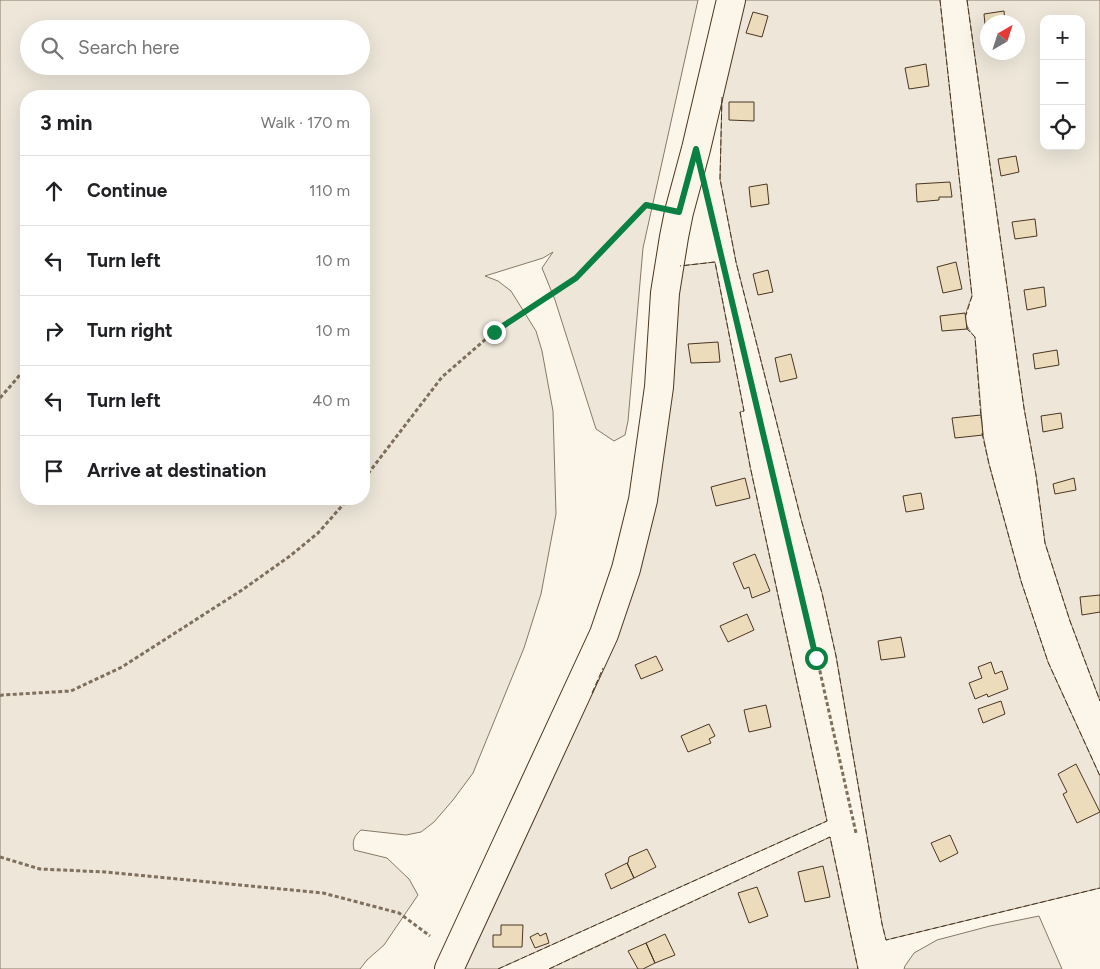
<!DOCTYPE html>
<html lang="en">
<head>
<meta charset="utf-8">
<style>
  body { margin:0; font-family:Figtree,sans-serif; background:#f6f6f6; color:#202124 }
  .controls { position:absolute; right:15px; top:15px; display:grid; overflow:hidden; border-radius:10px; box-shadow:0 5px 20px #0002 }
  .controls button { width:45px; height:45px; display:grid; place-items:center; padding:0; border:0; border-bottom:1px solid #e0e0e0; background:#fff; color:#202124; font:25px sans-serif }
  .compass { position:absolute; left:980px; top:15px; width:45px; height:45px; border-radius:50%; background:#fff; box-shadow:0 5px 20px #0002; rotate:39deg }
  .stop { position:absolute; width:15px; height:15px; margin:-11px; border:4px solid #0b8043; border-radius:50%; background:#fff }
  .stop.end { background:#0b8043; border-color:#fff; box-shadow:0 1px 5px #0008 }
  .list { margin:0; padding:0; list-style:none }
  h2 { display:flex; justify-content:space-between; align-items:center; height:65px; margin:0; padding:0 20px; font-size:21px }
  h2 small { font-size:16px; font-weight:400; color:#757577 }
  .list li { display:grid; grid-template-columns:32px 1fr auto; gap:15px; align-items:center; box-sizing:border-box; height:70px; padding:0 20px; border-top:1px solid #e0e0e0 }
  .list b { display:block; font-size:19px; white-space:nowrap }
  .list em { font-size:16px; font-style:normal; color:#757577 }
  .icon { flex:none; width:28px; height:28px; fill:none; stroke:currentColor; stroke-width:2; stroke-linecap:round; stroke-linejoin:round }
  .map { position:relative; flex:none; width:1100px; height:969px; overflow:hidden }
  .search { position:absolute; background:#fff; box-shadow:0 5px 20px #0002; left:20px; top:20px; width:350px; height:55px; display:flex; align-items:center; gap:12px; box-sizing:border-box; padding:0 18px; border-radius:28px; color:#757577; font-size:19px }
  .panel { position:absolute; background:#fff; box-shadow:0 5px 20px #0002; left:20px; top:90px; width:350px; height:415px; border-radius:20px }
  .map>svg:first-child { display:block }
</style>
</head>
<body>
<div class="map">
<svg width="1100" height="969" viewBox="0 0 1100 969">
  <rect width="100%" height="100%" fill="#fbf6e9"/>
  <path fill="#ede6d9" stroke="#887966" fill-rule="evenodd" d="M0 0H698L643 248 628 421 625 435 614 441 596 429 555 300 542 268 553 252 543 258 485 276 498 281 511 291 536 331 542 351 553 411 556 514 541 594 524 648 473 773 453 800 434 822 421 832 406 835 361 830C354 836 352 841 354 850L387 858 409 879 418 895 384 945 367 960 360 969H0ZM29 29H361V66H29ZM26 96H364V499H26Z
    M745 0H940L972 296C965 314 961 322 975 337L983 435 989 464 1021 581 1048 662 1100 776V888L886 940 882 924 836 656 822 593 801 519 736 262 720 179 722 93Z
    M967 0H1100V701L1070 621 1045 543 1036 475 1024 408ZM1044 19H1081V146H1044ZM988 22H1018V52H988Z
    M715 262 744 411 740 412 750 466 827 821 498 969H460L543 791 600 676 629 603 679 266Z
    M830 837 858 969H549L582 953Z
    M1039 916 1062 969H904L905 966 914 953 937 940 990 926Z"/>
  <path fill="#ecdcbc" stroke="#4a3520" d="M1004 11 1005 22H988V35H986L984 14Z
    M753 12 768 16 762 37 746 33Z
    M926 64 929 86 909 89 905 68Z
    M729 102H754V121L729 120Z
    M1016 156 1019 172 1001 176 998 159Z
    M950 182 952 197H939V200L917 202 916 184Z
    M767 184 769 204 751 207 749 187Z
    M1035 219 1037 236 1015 239 1012 222Z
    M956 262 962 289 943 293 937 267Z
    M768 270 773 292 758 295 753 274Z
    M1044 287 1046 306 1027 310 1024 290Z
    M965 313 967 329 942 331 940 316Z
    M718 342 720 362 691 363 688 344Z
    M1057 350 1059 365 1035 369 1033 354Z
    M791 354 797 378 780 382 775 358Z
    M1061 413 1063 428 1043 432 1041 416Z
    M981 415 983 435 955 438 952 418Z
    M745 478 750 498 716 506 711 487Z
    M1074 478 1076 490 1055 494 1053 484Z
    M921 493 924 509 906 512 903 496Z
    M755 554 770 591 752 598 749 587 744 589 733 563Z
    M1100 595V612L1082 615 1080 597Z
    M747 614 754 630 728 642 720 626Z
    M901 637 905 657 881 660 878 641Z
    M656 656 663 670 641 679 635 665Z
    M991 662 995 674 1002 671 1008 689 988 697 987 694 975 699 969 683 982 678 978 667Z
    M1001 701 1005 714 983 723 978 709Z
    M766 705 771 727 749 732 744 710Z
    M709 724 715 736 709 739 711 743 688 752 681 736Z
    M1076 764 1100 812 1077 823 1063 794 1067 792 1058 774Z
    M950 835 958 853 940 862 931 843Z
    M647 849 656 867 634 878 627 863H628L629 857Z
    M627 863 634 878 611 889 605 874Z
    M823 866 830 897 805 902 798 872Z
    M757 887 768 916 749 923 738 893Z
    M501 925H523L522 947H493V935H501Z
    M538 933 540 936 546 933 549 943 535 948 530 937Z
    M665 934 675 955 655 963 646 943Z
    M646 943 655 963 643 969H638L628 951Z"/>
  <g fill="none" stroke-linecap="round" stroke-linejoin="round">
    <g stroke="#4a3520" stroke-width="30">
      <path id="street" d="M449 969 604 634 626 569 643 500 659 387 665 293 674 237 679 212 696 149 731 0"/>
    </g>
    <path stroke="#7f6f5c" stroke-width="3" stroke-dasharray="4 2.5" stroke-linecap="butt" d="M712 215 817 658 856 833
      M0 398 26 368
      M364 479 442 377 494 332 576 278 646 205 649 206
      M0 696 2 695 71 691 122 667 242 590 290 556 318 533 348 499
      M0 857 40 869 105 872 323 893 399 913 430 936"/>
    <use href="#street" stroke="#fbf6e9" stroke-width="28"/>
    <path stroke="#4a3520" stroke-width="1" stroke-dasharray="6 2.5" stroke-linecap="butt" d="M940 0 972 296 966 315
      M967 0 1024 408 1036 475 1045 543 1070 621 1100 701
      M722 97 720 179 736 262 801 519 822 593 836 656 882 924 886 940 1100 888
      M967 327V329L975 337 981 418
      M982 433 989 464 1021 581 1048 662 1100 776
      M592 693 603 668
      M498 969 827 821 750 466 740 412 744 411 715 262 680 266
      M549 969 830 837 858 969"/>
  </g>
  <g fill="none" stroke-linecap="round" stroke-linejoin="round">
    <path stroke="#0b8043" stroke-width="6" d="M494 332 576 278 646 205 679 212 696 149 816 658"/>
  </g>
</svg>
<div class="controls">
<button>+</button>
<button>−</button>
<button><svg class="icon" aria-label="locate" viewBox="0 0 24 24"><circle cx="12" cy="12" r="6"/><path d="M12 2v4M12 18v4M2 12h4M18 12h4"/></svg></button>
</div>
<svg class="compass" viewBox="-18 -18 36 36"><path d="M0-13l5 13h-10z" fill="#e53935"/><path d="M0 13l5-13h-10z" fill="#757577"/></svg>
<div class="stop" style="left:816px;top:658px"></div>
<div class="stop end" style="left:494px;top:332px"></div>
<div class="search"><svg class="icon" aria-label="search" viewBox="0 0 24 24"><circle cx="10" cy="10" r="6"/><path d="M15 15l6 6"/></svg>Search here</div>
<section class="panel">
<h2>3 min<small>Walk · 170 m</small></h2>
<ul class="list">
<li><svg class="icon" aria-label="ahead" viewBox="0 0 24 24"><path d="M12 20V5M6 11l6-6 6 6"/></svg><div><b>Continue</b></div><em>110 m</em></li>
<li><svg class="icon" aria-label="left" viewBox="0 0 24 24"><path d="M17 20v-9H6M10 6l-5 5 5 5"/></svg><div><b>Turn left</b></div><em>10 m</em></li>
<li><svg class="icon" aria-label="right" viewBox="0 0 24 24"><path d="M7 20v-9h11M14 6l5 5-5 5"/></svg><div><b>Turn right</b></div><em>10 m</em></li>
<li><svg class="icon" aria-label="left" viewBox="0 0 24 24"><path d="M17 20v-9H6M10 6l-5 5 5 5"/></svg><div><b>Turn left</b></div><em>40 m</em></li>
<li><svg class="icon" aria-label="arrive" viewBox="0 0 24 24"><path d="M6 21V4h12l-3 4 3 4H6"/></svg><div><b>Arrive at destination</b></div></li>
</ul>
</section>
</div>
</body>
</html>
